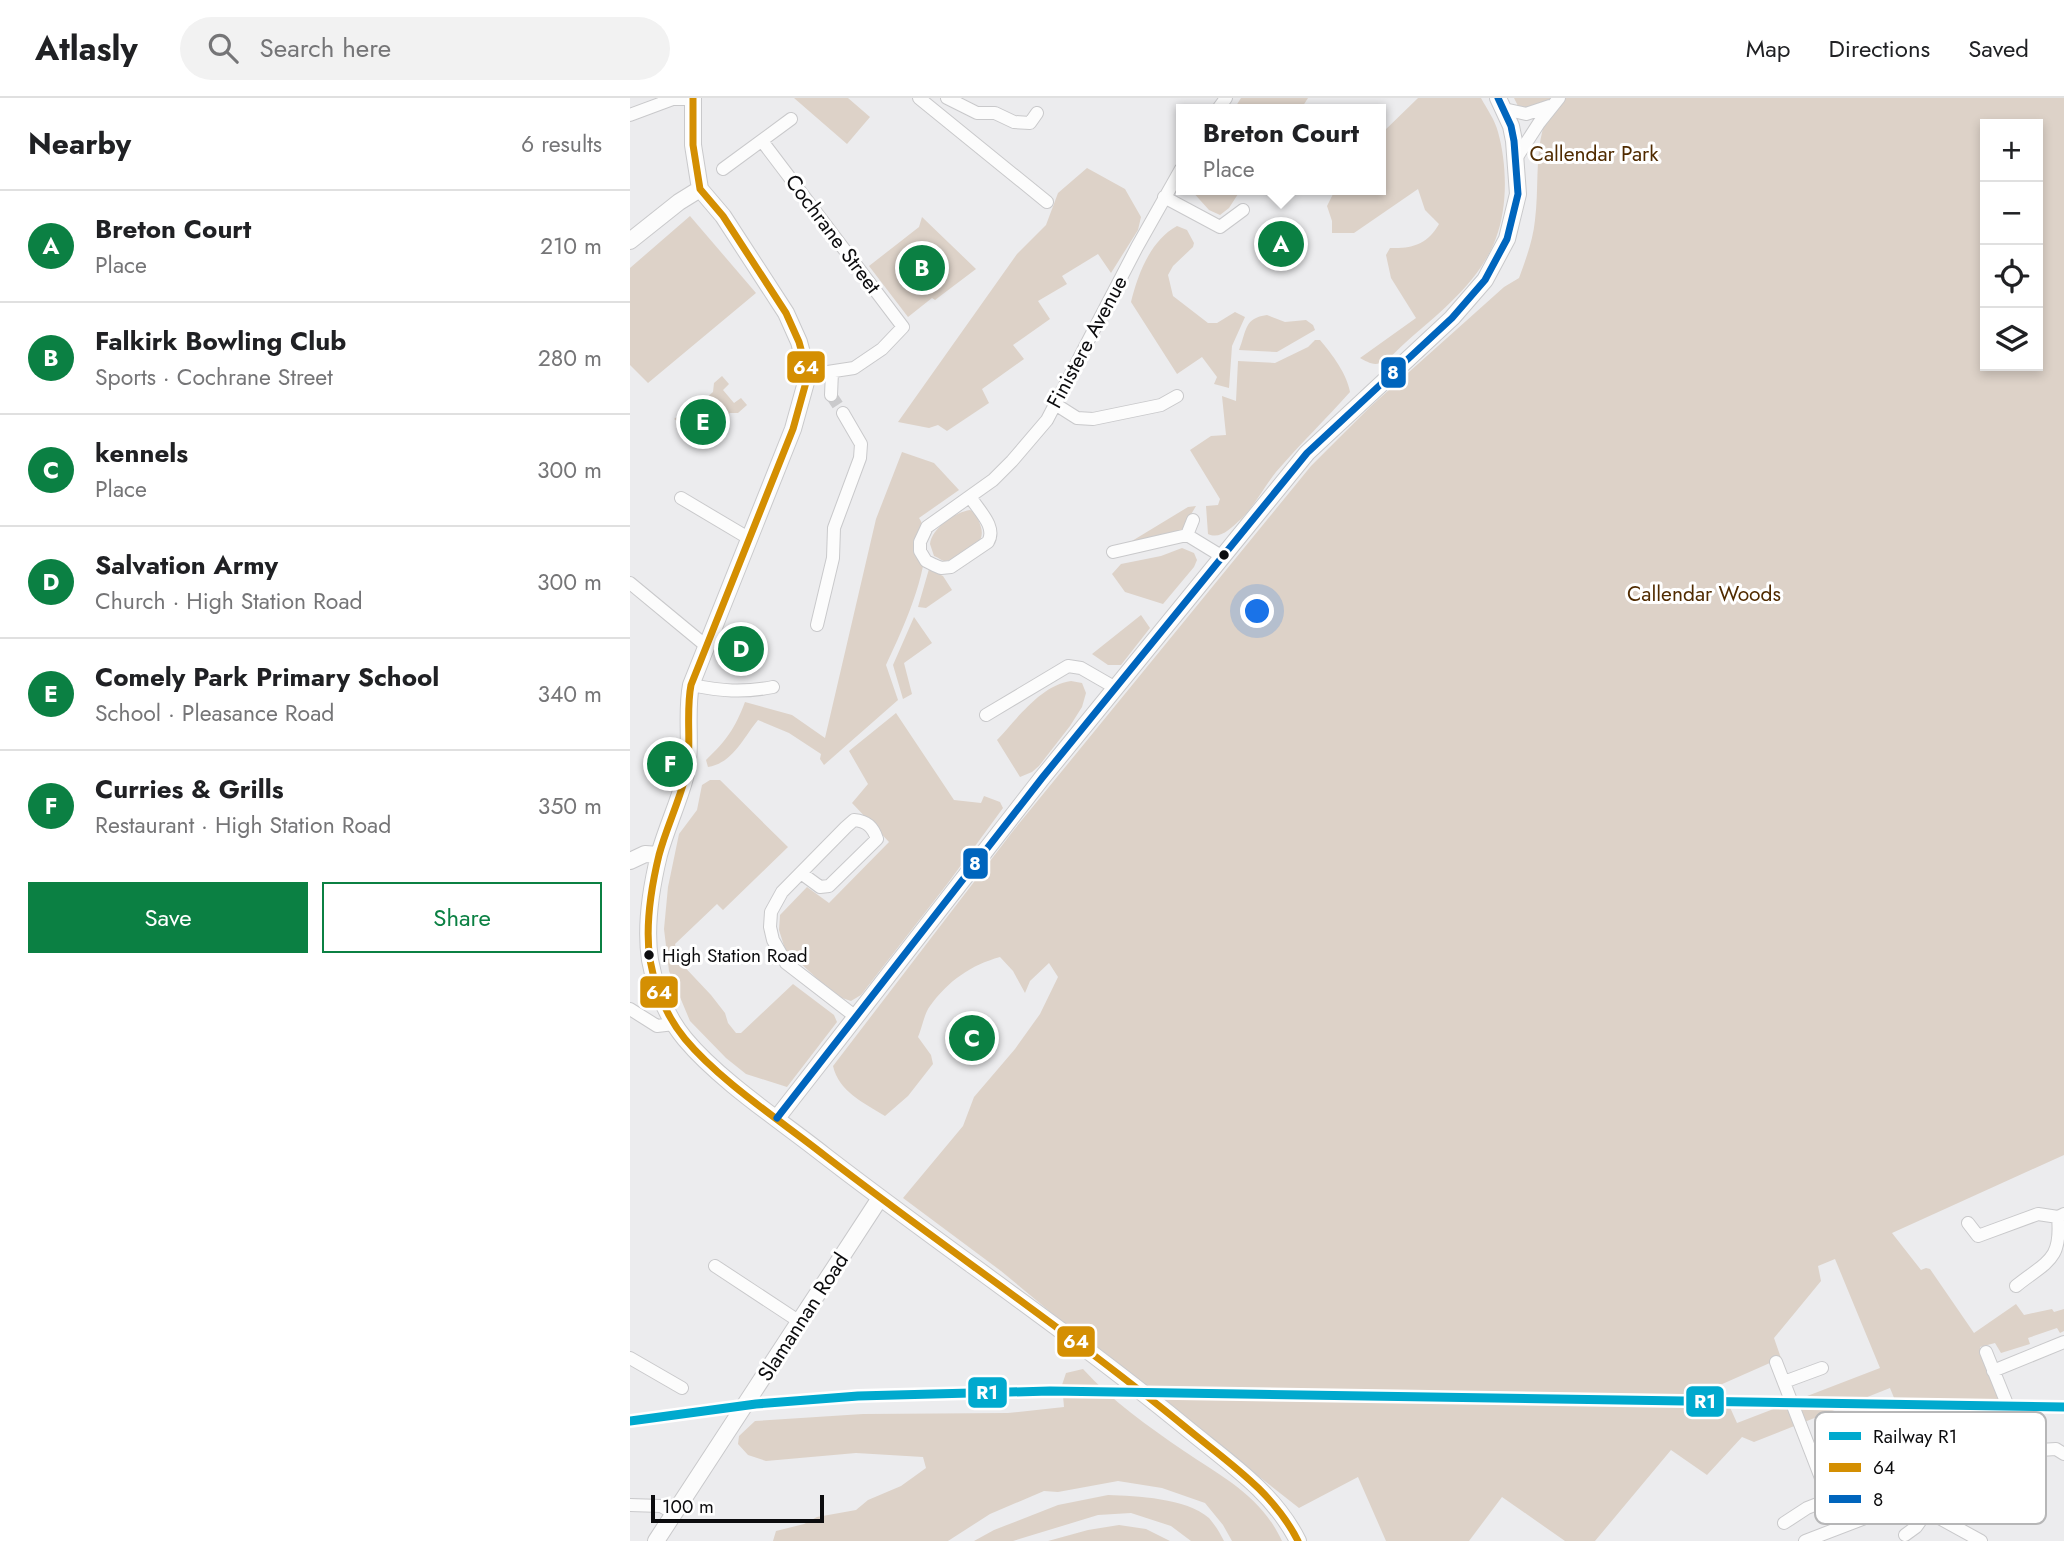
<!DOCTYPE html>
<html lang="en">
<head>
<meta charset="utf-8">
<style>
  body { margin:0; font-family:Jost,sans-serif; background:#f2f2f2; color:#202124 }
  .controls { position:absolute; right:21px; top:21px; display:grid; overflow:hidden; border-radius:0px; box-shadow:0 4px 10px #0003 }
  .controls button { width:63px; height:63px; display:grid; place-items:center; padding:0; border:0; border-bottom:2px solid #e0e0e0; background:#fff; color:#202124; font:35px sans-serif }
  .scale { position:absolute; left:21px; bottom:18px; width:173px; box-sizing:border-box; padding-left:7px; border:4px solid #0c0c0e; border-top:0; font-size:19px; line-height:24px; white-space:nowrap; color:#0c0c0e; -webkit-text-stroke:5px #fff; paint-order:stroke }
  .you { position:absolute; left:628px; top:514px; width:24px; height:24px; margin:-18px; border:5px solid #fff; border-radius:50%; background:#1a73e8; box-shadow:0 0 0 10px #1a73e833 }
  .badge { display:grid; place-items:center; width:46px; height:46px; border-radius:50%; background:#0b8043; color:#fff; font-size:23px; font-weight:700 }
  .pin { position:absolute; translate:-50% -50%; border:4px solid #fff; box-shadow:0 2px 7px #0006 }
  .popup { position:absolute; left:546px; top:6px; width:210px; height:91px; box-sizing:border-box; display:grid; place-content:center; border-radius:0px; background:#fff; filter:drop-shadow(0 2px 5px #0005); font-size:23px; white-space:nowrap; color:#757577 }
  .popup b { font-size:26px; color:#202124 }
  .popup::after { content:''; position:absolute; left:50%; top:100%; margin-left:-14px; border:14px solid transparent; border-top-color:#fff }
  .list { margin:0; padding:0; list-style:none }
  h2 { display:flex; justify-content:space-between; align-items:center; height:91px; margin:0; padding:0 28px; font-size:30px }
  h2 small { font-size:23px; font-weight:400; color:#757577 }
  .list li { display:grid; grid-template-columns:46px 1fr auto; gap:21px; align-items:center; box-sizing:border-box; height:112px; padding:0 28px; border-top:2px solid #e0e0e0 }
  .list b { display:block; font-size:26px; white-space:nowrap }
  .list p { margin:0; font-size:23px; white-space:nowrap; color:#757577 }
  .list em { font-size:23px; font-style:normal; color:#757577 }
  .actions { display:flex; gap:14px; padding:21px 28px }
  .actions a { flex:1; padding:16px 0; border:2px solid #0b8043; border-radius:0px; text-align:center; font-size:24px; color:#0b8043 }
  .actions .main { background:#0b8043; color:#fff }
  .icon { flex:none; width:38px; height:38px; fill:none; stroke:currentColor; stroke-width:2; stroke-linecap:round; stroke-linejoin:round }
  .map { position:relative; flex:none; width:1434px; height:1443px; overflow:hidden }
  header { display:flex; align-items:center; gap:42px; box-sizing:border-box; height:98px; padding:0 35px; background:#fff; border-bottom:2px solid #e0e0e0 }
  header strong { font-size:33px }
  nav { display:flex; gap:38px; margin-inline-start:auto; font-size:24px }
  .search { width:490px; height:63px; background:#f2f2f2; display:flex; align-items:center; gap:18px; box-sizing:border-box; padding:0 24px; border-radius:38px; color:#757577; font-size:26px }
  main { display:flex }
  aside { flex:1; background:#fff }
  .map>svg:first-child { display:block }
</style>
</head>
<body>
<header>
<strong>Atlasly</strong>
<div class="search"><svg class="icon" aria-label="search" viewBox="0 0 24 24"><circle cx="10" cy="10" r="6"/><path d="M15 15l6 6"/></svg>Search here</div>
<nav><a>Map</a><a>Directions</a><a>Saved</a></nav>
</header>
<main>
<aside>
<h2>Nearby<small>6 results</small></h2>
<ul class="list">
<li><span class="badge">A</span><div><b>Breton Court</b><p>Place</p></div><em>210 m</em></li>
<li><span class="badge">B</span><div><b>Falkirk Bowling Club</b><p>Sports · Cochrane Street</p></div><em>280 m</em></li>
<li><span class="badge">C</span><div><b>kennels</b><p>Place</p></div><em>300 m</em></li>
<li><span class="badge">D</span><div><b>Salvation Army</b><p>Church · High Station Road</p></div><em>300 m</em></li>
<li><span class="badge">E</span><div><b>Comely Park Primary School</b><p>School · Pleasance Road</p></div><em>340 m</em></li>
<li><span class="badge">F</span><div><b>Curries &amp; Grills</b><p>Restaurant · High Station Road</p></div><em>350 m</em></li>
</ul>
<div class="actions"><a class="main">Save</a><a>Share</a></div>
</aside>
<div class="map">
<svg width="1434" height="1443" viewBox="0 0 1434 1443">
  <rect width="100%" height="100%" fill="#ececee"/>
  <path fill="#ddd2c8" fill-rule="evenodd" d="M164 0H218L240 19 217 46Z
    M611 0H678L671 11H604Z
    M788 0H851C857 11 865 22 868 34 877 66 878 108 866 140 850 184 809 215 775 245 768 251 759 262 750 265 743 268 736 263 730 260L786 220 761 180 756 157 760 150C782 151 798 146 809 126L795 112 788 91 724 135H702V123L697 108 705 92H751V36Z
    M884 0H1434V1057L1262 1135 1291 1172 1296 1170 1300 1171 1344 1235 1386 1206 1394 1217 1422 1211 1424 1214 1434 1211V1233L1430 1235 1427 1230 1398 1240 1400 1246 1371 1255 1365 1245 1350 1249 1388 1343 1385 1348 1298 1383 1260 1290 1124 1344 1112 1339 1077 1377 1041 1352 965 1443H935L872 1399 839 1443H756L728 1379 669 1410 447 1236 371 1173 273 1100 333 1028 344 999 385 951 410 916 428 879 419 865 400 883 395 895 383 873 370 859C341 867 318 883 300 908 294 916 292 930 288 939L301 957 303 966 278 998 255 1018C233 1004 209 994 203 968L383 733 681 368 741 308 874 189 889 180C896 161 903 142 905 122 909 91 905 61 913 30L889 10ZM1355 26H1408V268H1355ZM1205 1161 1250 1270 1107 1325 1090 1287 1151 1260 1144 1240 1191 1183 1188 1168Z
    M457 70 495 91 511 119 508 132 481 175 468 156 432 178 437 186 408 203 420 221 383 247 394 261 352 291 359 305 317 333 308 327 299 330 268 324 387 156 416 127 428 95Z
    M561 92H601L603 96H608L599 110 590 117 579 112Z
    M60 118 126 195 18 285 0 267V170Z
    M292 119 346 171 305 202 302 200 278 219 239 168 289 129Z
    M547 128 557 132 564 145 563 149 543 168 538 177 543 198 578 225H587L605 214 615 219 602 248 599 290 584 286 587 279 572 259 547 276 501 204C508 176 520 143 547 128Z
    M637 217 655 224 676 222 683 227 685 232 647 254 609 252C617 232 614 220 637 217Z
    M685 242H690C702 256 717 276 720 294 696 321 670 346 646 374 634 389 624 409 610 422 601 430 590 442 578 436L576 408 588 407 590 401 560 352 581 338 596 337 592 298 606 303 608 263 645 265 678 249Z
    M92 278 99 286 93 292 104 305 111 300 117 307 108 315H100L77 334 76 343 68 349V344L65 340 69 336V332L62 323 54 327 44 321 53 314 62 312 83 294 84 285Z
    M272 354 304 365 329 392 289 420C311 452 271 535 256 567L268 602 194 667 190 661 191 656 159 635 128 622C113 640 103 665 78 669L76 662C97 642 105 630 115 604L162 617 195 640 246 421Z
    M566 408 550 435 497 446 558 409Z
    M340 412 344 414C348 421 354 431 351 440 348 447 321 464 314 463 313 463 305 458 304 458L300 446C302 430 325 414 340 412Z
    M552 450 564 455 567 462 564 469 533 506 495 494 482 476 491 466 531 458Z
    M299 471 313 478 322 492 296 510 288 509Z
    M511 517 520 530 491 567H478L462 556Z
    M284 519 302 545 274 565 282 596 273 601 263 567Z
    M441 583 452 585 456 595 452 609 440 628 409 668 402 674 390 679 367 642C387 621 411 587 441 583Z
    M266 615 324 702 351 705 354 698 370 704 373 710 318 785 231 897 221 903 206 898 155 851 149 832 150 817 177 789 199 805 259 744 222 705 238 686 219 653Z
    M80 682H90L158 749 93 812 87 806 45 846 48 862 81 897 95 915 98 925 106 935H111L163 886 204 917 207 924 157 989 116 976 96 960 60 923 39 873 34 831 38 789 49 736 67 712 72 687Z
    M453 1271C482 1303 519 1329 554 1353 594 1380 631 1398 652 1443H602L593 1427 575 1405 532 1390 488 1383 428 1394 414 1393 360 1416 318 1443H143L146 1433 174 1426 187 1419 226 1412 238 1402 271 1388 296 1370 293 1359 226 1355 136 1363 118 1357 108 1346 109 1338 125 1323 233 1316 378 1315 434 1309 432 1287 436 1275Z
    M478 1397C507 1398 556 1400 579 1420 585 1427 590 1435 594 1443H561L541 1428 501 1415 468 1417 383 1443H344L364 1432 428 1407Z
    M489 1427 516 1431 540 1443H418L458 1432Z"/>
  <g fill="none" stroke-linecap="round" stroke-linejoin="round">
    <path stroke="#cacacc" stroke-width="12" stroke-dasharray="12 6" stroke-linecap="butt" d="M201 297 213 315"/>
    <g stroke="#c9c9cb" stroke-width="14">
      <path id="street" d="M289 0 417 104
        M317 0 347 15H365L384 24 400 25 407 15
        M588 11 596 0
        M874 11 896 16 920 8
        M0 17 43 1H63
        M132 43 273 229 252 251 224 270 178 277
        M887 59 909 25 929 0
        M93 71 161 21
        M534 99 590 129 613 112
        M201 297 202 274
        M425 306 447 320 463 321 531 307 547 298
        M51 400 120 441
        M341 400C349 413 367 429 358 444L321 469 311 470 304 467 296 463 290 453V444L297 429 363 382 382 363 417 322 507 149 551 71
        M557 437 563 422
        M483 454 557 437 593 459
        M0 485 75 547
        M187 527 203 460 204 430 230 360 231 346 213 315
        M61 587C92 593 112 595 143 589
        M356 617 438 568 451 570 484 589
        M171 775 190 789 199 788 247 741C243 729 237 723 224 722L216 729 152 794 141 814 140 829 143 842 156 865 226 919
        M0 911 27 928 44 926
        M1338 1125 1348 1138 1408 1116 1428 1119 1434 1116
        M85 1168 170 1224
        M1386 1188C1417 1163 1432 1163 1428 1119
        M1356 1254 1396 1353
        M0 1260 52 1290
        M1146 1264 1210 1429
        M1363 1273 1434 1244
        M1154 1284 1192 1270
        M0 1407 31 1408 45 1416
        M1154 1425 1177 1410 1200 1401
        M1275 1437 1286 1429 1296 1415 1302 1416 1351 1443
        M1175 1443 1290 1399 1396 1353 1426 1351 1434 1356"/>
    </g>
    <g stroke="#c9c9cb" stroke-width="18">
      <path id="secondary" d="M63 0V47L70 91 93 118 156 215 169 244 178 277 163 331 61 587C55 617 63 650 55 680 48 706 36 731 29 757 21 790 15 829 20 862 25 890 37 919 55 941 90 983 151 1023 194 1057 313 1149 438 1233 554 1328 596 1363 643 1393 668 1443
        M0 143 49 104 70 91
        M0 763 15 756 29 757
        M147 1020 412 680 677 355 822 220 855 182 877 141 888 96 884 43 881 28 868 0
        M26 1443 250 1100"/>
    </g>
    <use href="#street" stroke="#fcfcfc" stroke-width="12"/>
    <use href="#secondary" stroke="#fcfcfc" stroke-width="16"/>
    <g stroke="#fff" stroke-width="12">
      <path id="bus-1" d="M63 0V47L70 91 93 118 156 215 169 244 178 277 163 331 61 587C55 617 63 650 55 680 48 706 36 731 29 757 21 790 15 829 20 862 25 890 37 919 55 941 90 983 151 1023 194 1057 313 1149 438 1233 554 1328 596 1363 643 1393 668 1443"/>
    </g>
    <g stroke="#fff" stroke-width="12">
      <path id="bus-2" d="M147 1020 412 680 677 355 822 220 855 182 877 141 888 96 884 43 881 28 868 0"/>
    </g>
    <use href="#bus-1" stroke="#d48f02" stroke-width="7"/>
    <use href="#bus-2" stroke="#0065bd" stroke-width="7"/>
    <g stroke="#fff" stroke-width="14">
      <path id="rail-1" d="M0 1323 126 1306 228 1298 420 1293 1434 1309"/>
    </g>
    <use href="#rail-1" stroke="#00a9ce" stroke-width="9"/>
  </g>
  <g fill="#0c0c0e" stroke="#fff" stroke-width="2.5">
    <circle cx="594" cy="457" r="6"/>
    <circle cx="19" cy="857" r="6"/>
  </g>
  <g text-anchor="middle" stroke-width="6" stroke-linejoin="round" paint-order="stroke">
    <g font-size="19" fill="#0c0c0e" stroke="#fff" text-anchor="start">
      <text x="32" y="864">High Station Road</text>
    </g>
    <g font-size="21" fill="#502b00" stroke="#fff">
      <text x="964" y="63">Callendar Park</text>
      <text x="1074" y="503">Callendar Woods</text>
    </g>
    <g font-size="21" fill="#0c0c0e" stroke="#fff">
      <text transform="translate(203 136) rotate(53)" y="7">Cochrane Street</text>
      <text transform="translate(457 244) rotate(-62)" y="7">Finistere Avenue</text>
      <text transform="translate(173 1219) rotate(-57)" y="7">Slamannan Road</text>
    </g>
  </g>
  <rect x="1185" y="1314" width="231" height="112" rx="10" fill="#fff" stroke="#b6b6b7" stroke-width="2"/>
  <rect x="1199" y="1334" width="32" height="8" fill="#00a9ce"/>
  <rect x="1199" y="1365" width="32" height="9" fill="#d48f02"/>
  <rect x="1199" y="1397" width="32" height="8" fill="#0065bd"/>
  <g font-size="19" fill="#0c0c0e">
    <text x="1243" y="1345">Railway R1</text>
    <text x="1243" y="1376">64</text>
    <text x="1243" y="1408">8</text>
  </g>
  <g stroke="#fff" stroke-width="2.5">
    <rect x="156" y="252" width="40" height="34" rx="7" fill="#d48f02"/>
    <rect x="750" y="258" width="27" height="33" rx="7" fill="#0065bd"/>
    <rect x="332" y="749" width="27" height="33" rx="7" fill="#0065bd"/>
    <rect x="9" y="877" width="40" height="34" rx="7" fill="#d48f02"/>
    <rect x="426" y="1227" width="40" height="33" rx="7" fill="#d48f02"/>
    <rect x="337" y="1278" width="41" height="33" rx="7" fill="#00a9ce"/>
    <rect x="1055" y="1287" width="40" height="33" rx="7" fill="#00a9ce"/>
  </g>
  <g font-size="19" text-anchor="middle" font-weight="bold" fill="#fff">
    <text x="176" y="276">64</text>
    <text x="763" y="281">8</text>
    <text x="345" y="772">8</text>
    <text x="29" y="901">64</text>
    <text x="446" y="1250">64</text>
    <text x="357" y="1301">R1</text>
    <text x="1075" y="1310">R1</text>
  </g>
</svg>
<div class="controls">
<button>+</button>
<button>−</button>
<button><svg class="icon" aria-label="locate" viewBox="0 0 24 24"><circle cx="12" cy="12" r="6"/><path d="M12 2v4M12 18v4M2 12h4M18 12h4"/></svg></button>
<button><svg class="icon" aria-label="layers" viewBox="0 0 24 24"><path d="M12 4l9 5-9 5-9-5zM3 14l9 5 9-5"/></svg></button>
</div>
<div class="scale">100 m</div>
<div class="you"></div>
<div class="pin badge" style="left:651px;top:146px">A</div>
<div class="popup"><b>Breton Court</b>Place</div>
<div class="pin badge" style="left:292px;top:170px">B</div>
<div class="pin badge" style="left:342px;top:940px">C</div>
<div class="pin badge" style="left:111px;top:551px">D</div>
<div class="pin badge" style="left:73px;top:324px">E</div>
<div class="pin badge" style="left:40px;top:666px">F</div>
</div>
</main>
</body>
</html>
